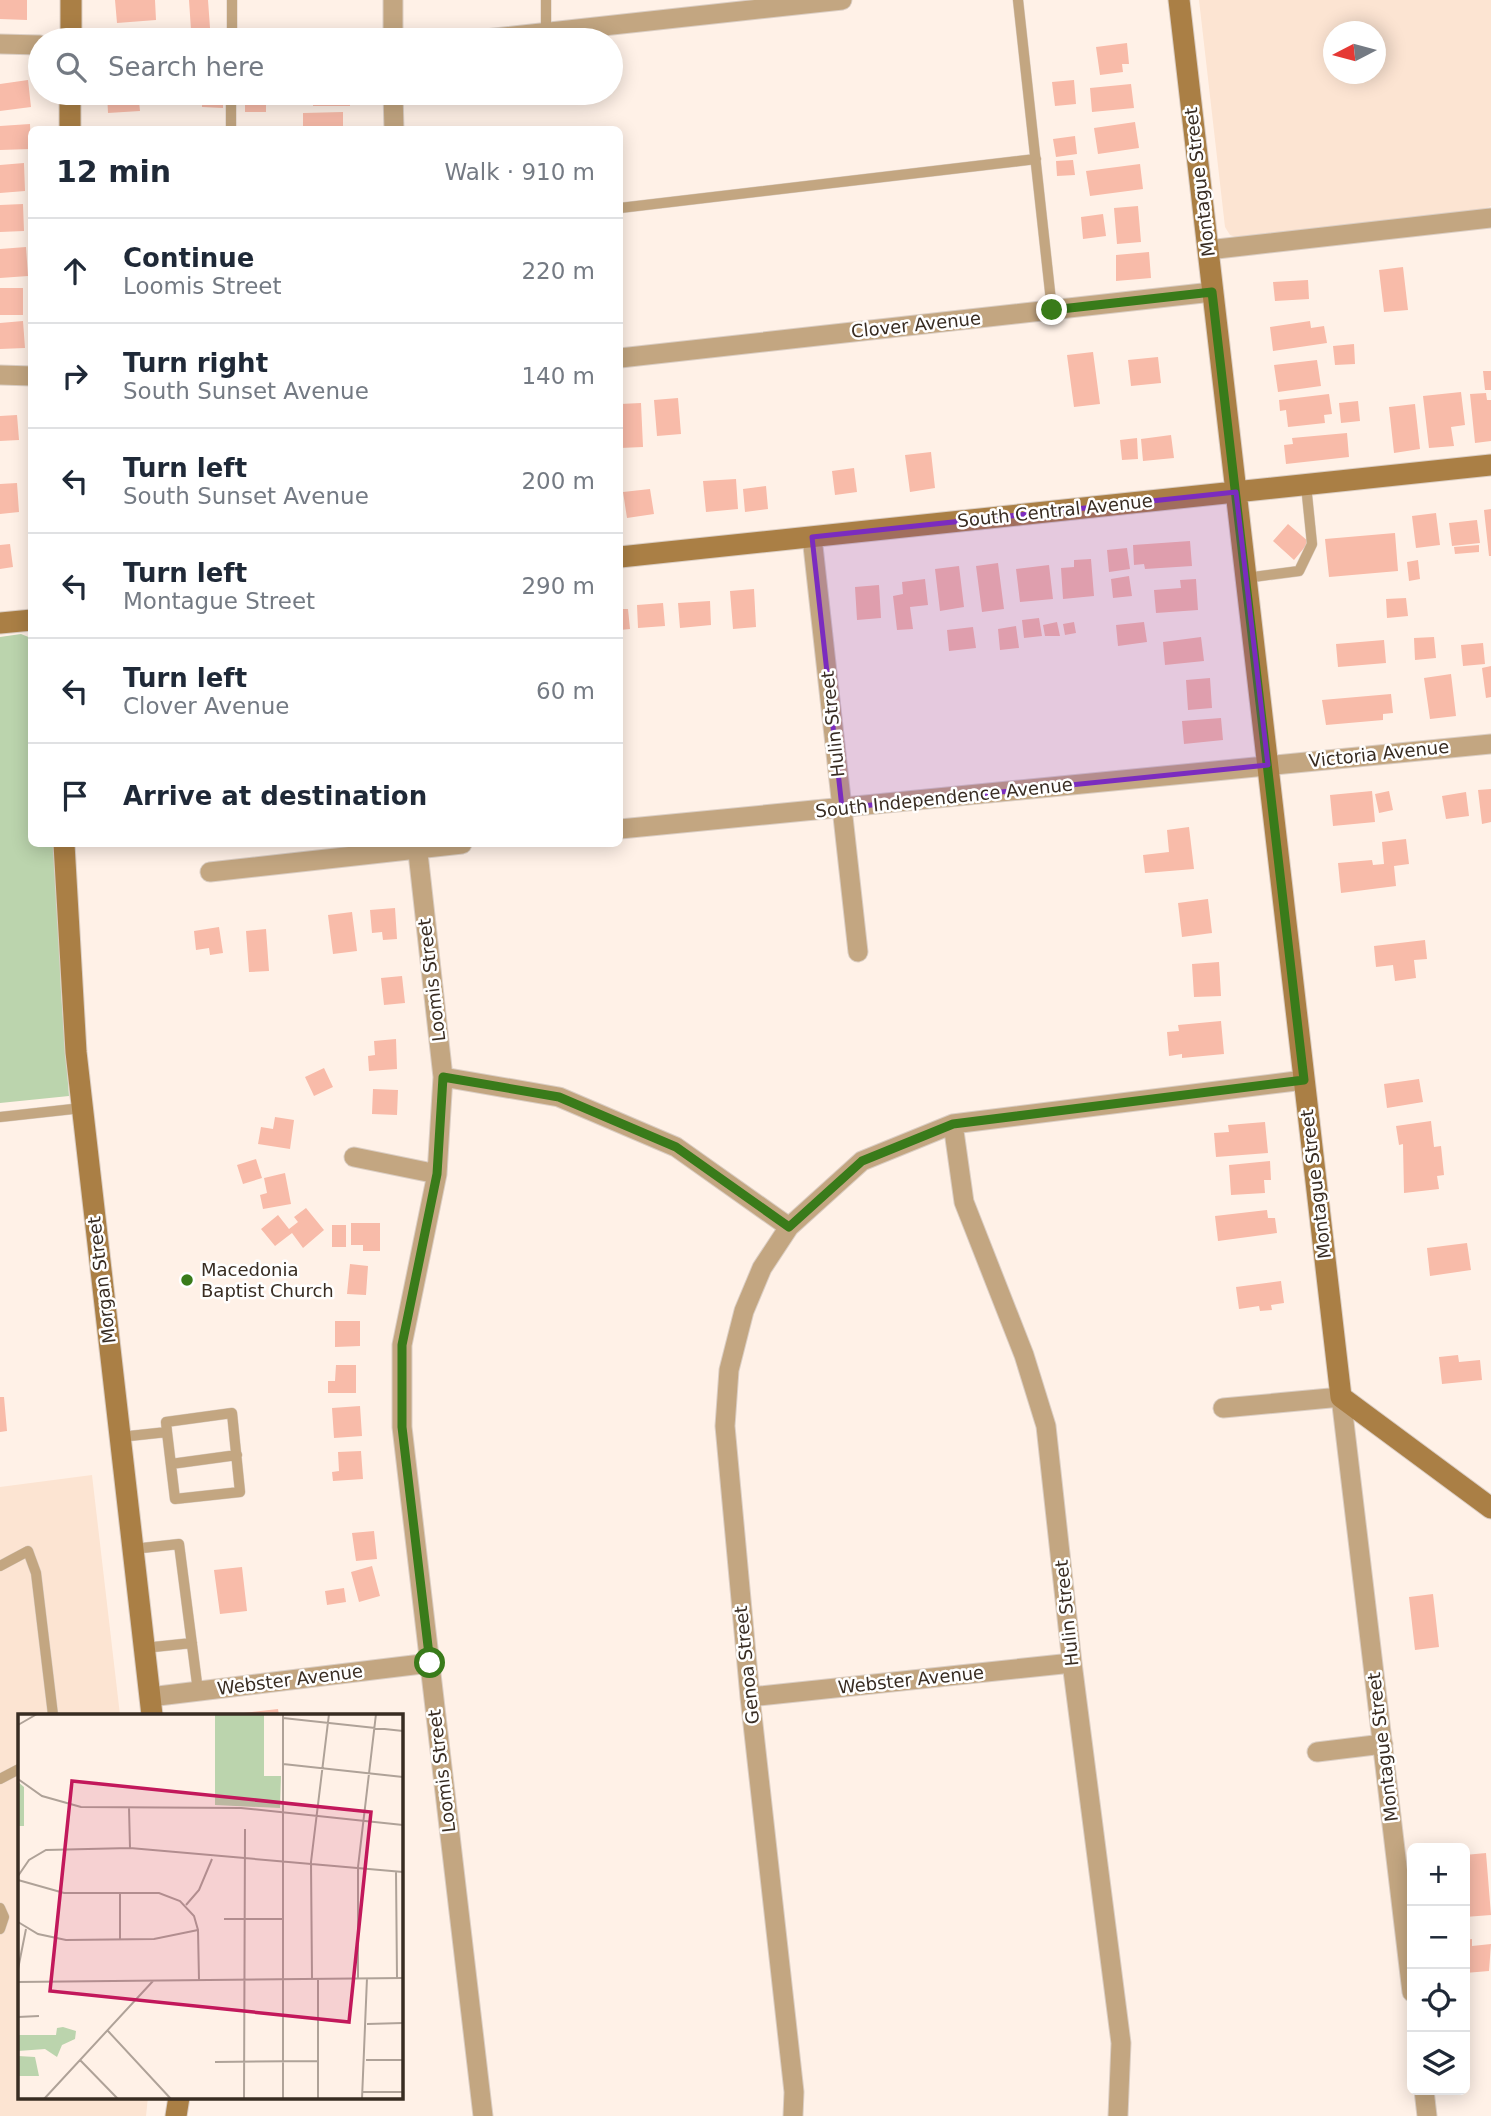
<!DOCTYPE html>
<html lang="en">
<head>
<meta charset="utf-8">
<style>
  body { margin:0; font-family:"DejaVu Sans",sans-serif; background:#f6f6f7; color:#1f2937 }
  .controls { position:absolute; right:21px; bottom:21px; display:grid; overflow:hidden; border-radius:10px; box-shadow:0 4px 18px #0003 }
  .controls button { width:63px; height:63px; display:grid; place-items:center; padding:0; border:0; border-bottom:2px solid #e0e1e3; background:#fff; color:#1f2937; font:35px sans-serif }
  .compass { position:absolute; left:1323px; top:21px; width:63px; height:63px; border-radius:50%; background:#fff; box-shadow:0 4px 18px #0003; rotate:264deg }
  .stop { position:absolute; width:21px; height:21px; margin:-16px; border:5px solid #397b1a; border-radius:50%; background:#fff }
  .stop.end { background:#397b1a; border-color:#fff; box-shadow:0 2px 7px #0008 }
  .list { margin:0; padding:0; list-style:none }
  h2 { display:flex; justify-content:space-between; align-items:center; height:91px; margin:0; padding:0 28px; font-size:30px }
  h2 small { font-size:23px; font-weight:400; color:#747a83 }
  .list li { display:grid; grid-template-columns:46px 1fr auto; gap:21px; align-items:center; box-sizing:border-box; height:105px; padding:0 28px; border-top:2px solid #e0e1e3 }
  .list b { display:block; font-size:26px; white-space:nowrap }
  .list p { margin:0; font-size:23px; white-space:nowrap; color:#747a83 }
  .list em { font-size:23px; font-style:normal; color:#747a83 }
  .icon { flex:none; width:38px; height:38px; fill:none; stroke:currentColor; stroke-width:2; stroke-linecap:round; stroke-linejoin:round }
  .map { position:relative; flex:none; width:1491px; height:2116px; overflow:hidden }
  .search { position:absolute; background:#fff; box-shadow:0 4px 18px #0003; left:28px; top:28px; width:595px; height:77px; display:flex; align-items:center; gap:18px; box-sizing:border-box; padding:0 24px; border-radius:38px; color:#747a83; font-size:26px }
  .panel { position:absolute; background:#fff; box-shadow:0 4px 18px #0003; left:28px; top:126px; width:595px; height:721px; border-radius:10px }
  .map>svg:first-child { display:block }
</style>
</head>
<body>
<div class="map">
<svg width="1491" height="2116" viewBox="0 0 1491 2116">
  <rect width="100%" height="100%" fill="#fff1e7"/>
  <path fill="#fce4d2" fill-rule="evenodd" d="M1199 0H1491V206L1477 212 1239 238 1230 235 1225 227ZM1334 32H1376V74H1334Z
    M92 1475 120 1715H19V2097H148L146 2116H0V1487Z"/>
  <path fill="#bbd4ad" d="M21 634 31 638 32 844H56L61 992 69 1096 0 1103V637Z"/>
  <path fill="#f8bba9" d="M0 0H27V20L0 19Z
    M115 0H155L156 20 117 23Z
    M189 0H208L210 28 191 30Z
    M1127 43 1129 64H1122L1123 72 1100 75 1096 47Z
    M28 80 31 107 0 111V84Z
    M1074 80 1076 104 1055 106 1052 82Z
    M1131 84 1134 108 1092 112 1090 88Z
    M107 93H152L153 100 139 101 140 111 108 113Z
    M202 93H223V108L202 107Z
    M245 93H266V112H245Z
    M313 93H350V106H313Z
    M343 112V130L303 127V113Z
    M1135 122 1139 148 1098 154 1094 128Z
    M30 124 31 149 0 150V126Z
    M1075 136 1077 154 1056 157 1053 139Z
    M1073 160 1075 175 1057 176 1056 161Z
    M24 163 25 191 0 193V165Z
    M1140 164 1143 189 1090 196 1086 171Z
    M23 204 24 231 0 232V205Z
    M1138 206 1141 242 1117 244 1114 208Z
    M1103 214 1106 236 1083 239 1081 217Z
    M26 247 28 276 0 278V249Z
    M1149 252 1151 278 1116 281V255Z
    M1403 267 1408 310 1384 312 1379 270Z
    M1308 280 1309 299 1275 301 1273 282Z
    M0 288H23V315H0Z
    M23 321 25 348 0 349V323Z
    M1310 321 1311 328 1324 326 1327 343 1273 351 1270 327Z
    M1354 344 1355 364 1335 365 1333 346Z
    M1093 352 1100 404 1074 407 1067 355Z
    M1158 357 1161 383 1131 386 1128 360Z
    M1317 360 1321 386 1278 392 1274 365Z
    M1483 371H1491V390H1485Z
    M1461 392 1465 425 1451 427 1454 446 1429 448 1423 396Z
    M1486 393 1487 400H1491V441L1475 443 1470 394Z
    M1329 394 1332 414 1324 415 1325 423 1288 427 1286 410 1280 411 1279 400Z
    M678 398 681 434 657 436 654 400Z
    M1358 401 1360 421 1341 423 1339 403Z
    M641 403 643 447 620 448V404Z
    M1415 404 1420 449 1394 453 1389 407Z
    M17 415 19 440 0 441V416Z
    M1347 433 1349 457 1286 464 1284 445 1293 444 1292 438Z
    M1171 435 1174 458 1143 461 1141 439Z
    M1137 438 1138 459 1122 460 1120 440Z
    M931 452 935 488 910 492 905 455Z
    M854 468 857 492 835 495 832 471Z
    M736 479 738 509 706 512 703 481Z
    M17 483 19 512 0 514V484Z
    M766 486 768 509 745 512 743 489Z
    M650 489 654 514 627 518 623 492Z
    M1491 509V556H1489L1484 510Z
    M1436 513 1440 545 1416 548 1412 516Z
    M1477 520 1480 543 1452 546 1449 523Z
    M1288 524 1309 542 1294 560 1273 541Z
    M1395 533 1398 571 1329 577 1325 539Z
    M1190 541 1192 566 1145 569 1144 564 1134 565 1133 545Z
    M10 544 13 567 0 569V545Z
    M1479 545V552L1455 554 1454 547Z
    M1127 548 1130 569 1109 572 1107 550Z
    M1091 559 1094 596 1063 599 1061 568 1074 567V560Z
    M1418 560 1420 579 1409 581 1407 562Z
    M998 563 1004 609 982 612 976 566Z
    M1049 565 1053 599 1020 602 1016 569Z
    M959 566 964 607 940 611 935 569Z
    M1129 576 1132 596 1113 598 1111 579Z
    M925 579 928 605 910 607 913 629 897 630 893 596 903 594 902 582Z
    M1196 579 1198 610 1156 613 1154 590 1181 588 1180 580Z
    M879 585 881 618 857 620 855 587Z
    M754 589 756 627 733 629 730 591Z
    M1406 598 1408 616 1387 618 1386 599Z
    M710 601 711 625 680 628 678 603Z
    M663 603 665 626 638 628 637 605Z
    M620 609H628L630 629 620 630Z
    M1039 618 1042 636 1024 638 1022 620Z
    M1057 622 1060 636H1045L1043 625Z
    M1074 622 1076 633 1065 635 1063 624Z
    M1144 622 1147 642 1118 646 1116 625Z
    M1016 626 1019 648 1000 650 998 629Z
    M973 627 976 648 949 651 947 630Z
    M1201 637 1204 661 1165 665 1163 642Z
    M1434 637 1436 658 1415 660 1414 638Z
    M1384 640 1386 663 1338 667 1336 644Z
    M1483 643 1485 664 1463 666 1461 645Z
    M1491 666V697L1486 698 1482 668Z
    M1451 674 1456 716 1430 719 1424 678Z
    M1210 678 1212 708 1188 710 1186 680Z
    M1391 694 1393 713 1383 714V720L1326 725 1322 700Z
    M1221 718 1223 740 1184 744 1182 721Z
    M1491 789V822L1482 824 1478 790Z
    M1372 791 1375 822 1333 826 1330 795Z
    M1389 791 1393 810 1379 813 1375 794Z
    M1466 792 1469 816 1446 819 1442 796Z
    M1189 827 1194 869 1145 873 1143 855 1169 852 1167 830Z
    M1406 839 1409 864 1394 866 1396 886 1341 893 1338 863 1372 860 1373 865 1384 864 1382 842Z
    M1208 899 1212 933 1182 937 1178 903Z
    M395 908 397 939 383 940 382 932 372 933 370 910Z
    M352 912 357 951 333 954 328 915Z
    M219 927 223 953 210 955 209 948 196 950 194 931Z
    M266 929 269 971 249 972 246 931Z
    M1425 940 1427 959 1414 960 1416 978 1395 981 1393 965 1376 967 1374 946Z
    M1219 962 1221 996 1194 997 1192 964Z
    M402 976 405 1003 384 1005 381 978Z
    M1221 1021 1224 1054 1182 1058V1054L1169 1056 1167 1032 1179 1031 1178 1025Z
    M396 1039 397 1069 369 1071 368 1056 375 1055 374 1041Z
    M324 1068 333 1087 314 1096 305 1077Z
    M1419 1079 1423 1102 1387 1108 1384 1084Z
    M373 1089 398 1090 397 1115 372 1114Z
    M275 1117 294 1120 290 1149 258 1144 261 1127 273 1129Z
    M1431 1121 1434 1147 1441 1146 1444 1175 1437 1176 1439 1189 1404 1193 1403 1144 1399 1145 1396 1126Z
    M1265 1122 1268 1153 1216 1157 1214 1133 1229 1132 1228 1125Z
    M256 1159 262 1178 243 1184 237 1165Z
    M1270 1161 1271 1180H1264L1265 1193 1231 1195 1229 1165Z
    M285 1173 291 1204 263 1209 260 1195 267 1193 264 1178Z
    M306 1208 324 1230 303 1248 292 1233 275 1246 261 1229 278 1215 289 1229 298 1222 294 1217Z
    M1267 1210 1268 1218H1275L1277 1233 1218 1241 1215 1216Z
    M351 1223H380V1251H363V1245H351Z
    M332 1225H346V1247H332Z
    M1467 1243 1471 1270 1430 1276 1427 1248Z
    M350 1264 368 1266 366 1295 347 1294Z
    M1281 1281 1284 1303 1271 1305 1272 1310 1260 1311 1259 1306 1239 1309 1236 1287Z
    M335 1321H360V1346L335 1347Z
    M1458 1355 1459 1362 1480 1360 1482 1380 1442 1384 1439 1357Z
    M336 1365H356V1393H328V1381H335Z
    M0 1397H4L7 1431 0 1432Z
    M360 1406 362 1436 334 1438 332 1408Z
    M361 1451 363 1479 333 1481 332 1472 339 1471 338 1452Z
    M374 1531 377 1559 356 1561 352 1533Z
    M372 1566 380 1596 359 1602 351 1572Z
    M242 1567 247 1611 220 1614 214 1570Z
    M344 1588 346 1602 327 1605 325 1591Z
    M1433 1594 1439 1647 1415 1650 1409 1597Z
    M278 1709 279 1715H236V1714Z
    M1486 1853 1491 1915 1465 1917V1855Z
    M1472 1939V1946L1491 1944 1489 1971 1465 1973V1940Z"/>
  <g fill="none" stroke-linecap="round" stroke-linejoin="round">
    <g stroke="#dbcec4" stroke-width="11">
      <path id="lane" d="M546 0V33
        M1018 0 1052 310
        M232 40V0
        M231 130V93
        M620 208 1036 159
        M1246 578 1299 571 1312 544 1306 485
        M0 1117 82 1108
        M120 1437 167 1432 175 1499 240 1492 232 1413 166 1422 167 1432
        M171 1464 237 1455
        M133 1549 179 1544 198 1691
        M0 1566 28 1551 36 1573 53 1715
        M144 1648 192 1643
        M0 1779 19 1769
        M0 1908 4 1917 0 1929"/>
    </g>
    <g stroke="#dbcec4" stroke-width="21">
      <path id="street" d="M393 40V0
        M476 40 842 0
        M0 44 40 45
        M393 93 394 130
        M1208 250 1491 218
        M620 358 1212 292
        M0 375 32 376
        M812 537 858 952
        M620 829 1491 744
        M417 844 443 1077 437 1174 402 1345V1427L483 2116
        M210 872 462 844
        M443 1077 559 1097 676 1147 789 1227
        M953 1124 964 1202 1024 1355 1046 1426 1072 1663 1121 2043 1118 2116
        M354 1157 437 1174
        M1223 1408 1341 1397 1412 1992
        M150 1697 430 1663
        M750 1697 1072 1663
        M1317 1752 1383 1744
        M1424 2090 1427 2116
        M793 2116 794 2092 750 1697 725 1426 729 1370 744 1311 762 1268 789 1227 862 1161 953 1124 1304 1080"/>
    </g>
    <g stroke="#dbcec4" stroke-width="23">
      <path id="secondary" d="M71 0V40
        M1179 0 1341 1397 1491 1508
        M70 130V93
        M620 557 1491 465
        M0 623 32 620
        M64 844 76 1052 152 1715
        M176 2116 179 2097"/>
    </g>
    <use href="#lane" stroke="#c3a681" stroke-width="10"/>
    <use href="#street" stroke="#c3a681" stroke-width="19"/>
    <use href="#secondary" stroke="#aa7f45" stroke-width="21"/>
  </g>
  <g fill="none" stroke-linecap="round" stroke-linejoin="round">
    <path stroke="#397b1a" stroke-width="9" d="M430 1663 402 1427V1345L437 1174 443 1077 559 1097 676 1147 789 1227 862 1161 953 1124 1304 1080 1212 292 1052 310"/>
  </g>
  <path fill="#7b2cbf" fill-opacity="0.2" stroke="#7b2cbf" stroke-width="5" stroke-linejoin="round" d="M1236 492 1268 765 842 808 812 537Z"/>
  <circle fill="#397b1a" stroke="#fff" stroke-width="2.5" cx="187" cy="1280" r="7"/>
  <g text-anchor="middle" stroke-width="5" stroke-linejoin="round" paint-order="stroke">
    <g font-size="18" fill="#382c22" stroke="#fff">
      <text transform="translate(1200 182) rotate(-97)" y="6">Montague Street</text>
      <text transform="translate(916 325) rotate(-6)" y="6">Clover Avenue</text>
      <text transform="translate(1055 511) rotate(-6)" y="6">South Central Avenue</text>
      <text transform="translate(833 724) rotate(-96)" y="6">Hulin Street</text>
      <text transform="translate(1379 754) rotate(-6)" y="6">Victoria Avenue</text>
      <text transform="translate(944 798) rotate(-6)" y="6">South Independence Avenue</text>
      <text transform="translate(432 980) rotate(-97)" y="6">Loomis Street</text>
      <text transform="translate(1316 1184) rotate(-97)" y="6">Montague Street</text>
      <text transform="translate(102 1280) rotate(-97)" y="6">Morgan Street</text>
      <text transform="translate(1067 1613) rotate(-96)" y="6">Hulin Street</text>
      <text transform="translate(747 1665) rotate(-96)" y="6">Genoa Street</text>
      <text transform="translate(290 1680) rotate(-7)" y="6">Webster Avenue</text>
      <text transform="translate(911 1680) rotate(-6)" y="6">Webster Avenue</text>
      <text transform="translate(1383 1747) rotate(-97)" y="6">Montague Street</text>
      <text transform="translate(442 1771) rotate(-97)" y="6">Loomis Street</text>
    </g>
    <g font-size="18" fill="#382c22" stroke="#fff" text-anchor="start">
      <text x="201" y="1276">Macedonia<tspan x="201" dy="21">Baptist Church</tspan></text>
    </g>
  </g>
  <g transform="translate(18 1714)">
    <rect width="385" height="385" fill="#fff1e7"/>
    <path d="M197 0H246V62H263L262 94 197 91ZM0 68 6 73V112H0ZM45 313 58 317 57 325 44 331 39 343 27 335 0 337V321H38L39 314ZM0 342 17 343 21 362H0Z" fill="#bbd4ad"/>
    <path fill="none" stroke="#afa298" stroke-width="2" d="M265 4 385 17M0 11 19 0M265 50 385 63M0 65 24 82 63 93 223 94 385 111M111 94 112 134M378 157 379 264M0 162 11 146 28 136 112 134 385 158M0 166 46 179H141L162 187 176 202 180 216 181 266M102 179V225M168 191 181 176 194 145M206 205H265M0 208 20 220 48 226 136 225 180 216M0 255 8 215M294 264 293 148 311 0M340 264V153L358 0M300 265V385M0 268 385 264M0 303 21 302M349 310 385 309M90 317 153 385M62 346 100 385M348 346H385M197 348 300 347M345 378H385M26 385 135 267M226 385 227 115M265 385V0M344 385 349 264"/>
    <path fill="#c2185b" fill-opacity="0.15" stroke="#c2185b" stroke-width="3.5" d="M54 67 353 98 331 308 32 277Z"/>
    <rect width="385" height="385" fill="none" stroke="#382c22" stroke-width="3.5"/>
  </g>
</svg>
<div class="controls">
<button>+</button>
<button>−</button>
<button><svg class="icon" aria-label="locate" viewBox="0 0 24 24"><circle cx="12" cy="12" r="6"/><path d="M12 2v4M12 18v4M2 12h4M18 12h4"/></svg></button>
<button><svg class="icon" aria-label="layers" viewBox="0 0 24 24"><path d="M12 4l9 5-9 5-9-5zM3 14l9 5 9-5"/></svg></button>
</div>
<svg class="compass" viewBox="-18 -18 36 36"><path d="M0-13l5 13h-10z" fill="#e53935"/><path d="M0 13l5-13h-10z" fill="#747a83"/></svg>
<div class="stop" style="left:430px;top:1663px"></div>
<div class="stop end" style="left:1052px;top:310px"></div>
<div class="search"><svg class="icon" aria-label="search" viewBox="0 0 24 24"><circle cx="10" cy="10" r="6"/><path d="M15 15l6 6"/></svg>Search here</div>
<section class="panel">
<h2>12 min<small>Walk · 910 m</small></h2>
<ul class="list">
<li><svg class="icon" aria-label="ahead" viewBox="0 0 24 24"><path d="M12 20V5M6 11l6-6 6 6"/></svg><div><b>Continue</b><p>Loomis Street</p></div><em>220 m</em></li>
<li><svg class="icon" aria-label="right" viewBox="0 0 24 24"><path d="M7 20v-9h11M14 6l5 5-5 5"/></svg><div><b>Turn right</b><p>South Sunset Avenue</p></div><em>140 m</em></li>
<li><svg class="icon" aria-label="left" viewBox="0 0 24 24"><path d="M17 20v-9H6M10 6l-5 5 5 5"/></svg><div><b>Turn left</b><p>South Sunset Avenue</p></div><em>200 m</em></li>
<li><svg class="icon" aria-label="left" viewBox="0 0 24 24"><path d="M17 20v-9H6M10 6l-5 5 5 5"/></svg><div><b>Turn left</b><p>Montague Street</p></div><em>290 m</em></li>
<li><svg class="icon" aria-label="left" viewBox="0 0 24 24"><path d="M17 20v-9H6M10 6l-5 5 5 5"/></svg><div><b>Turn left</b><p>Clover Avenue</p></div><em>60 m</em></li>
<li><svg class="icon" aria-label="arrive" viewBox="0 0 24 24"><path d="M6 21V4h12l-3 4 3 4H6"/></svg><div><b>Arrive at destination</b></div></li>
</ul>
</section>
</div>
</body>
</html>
